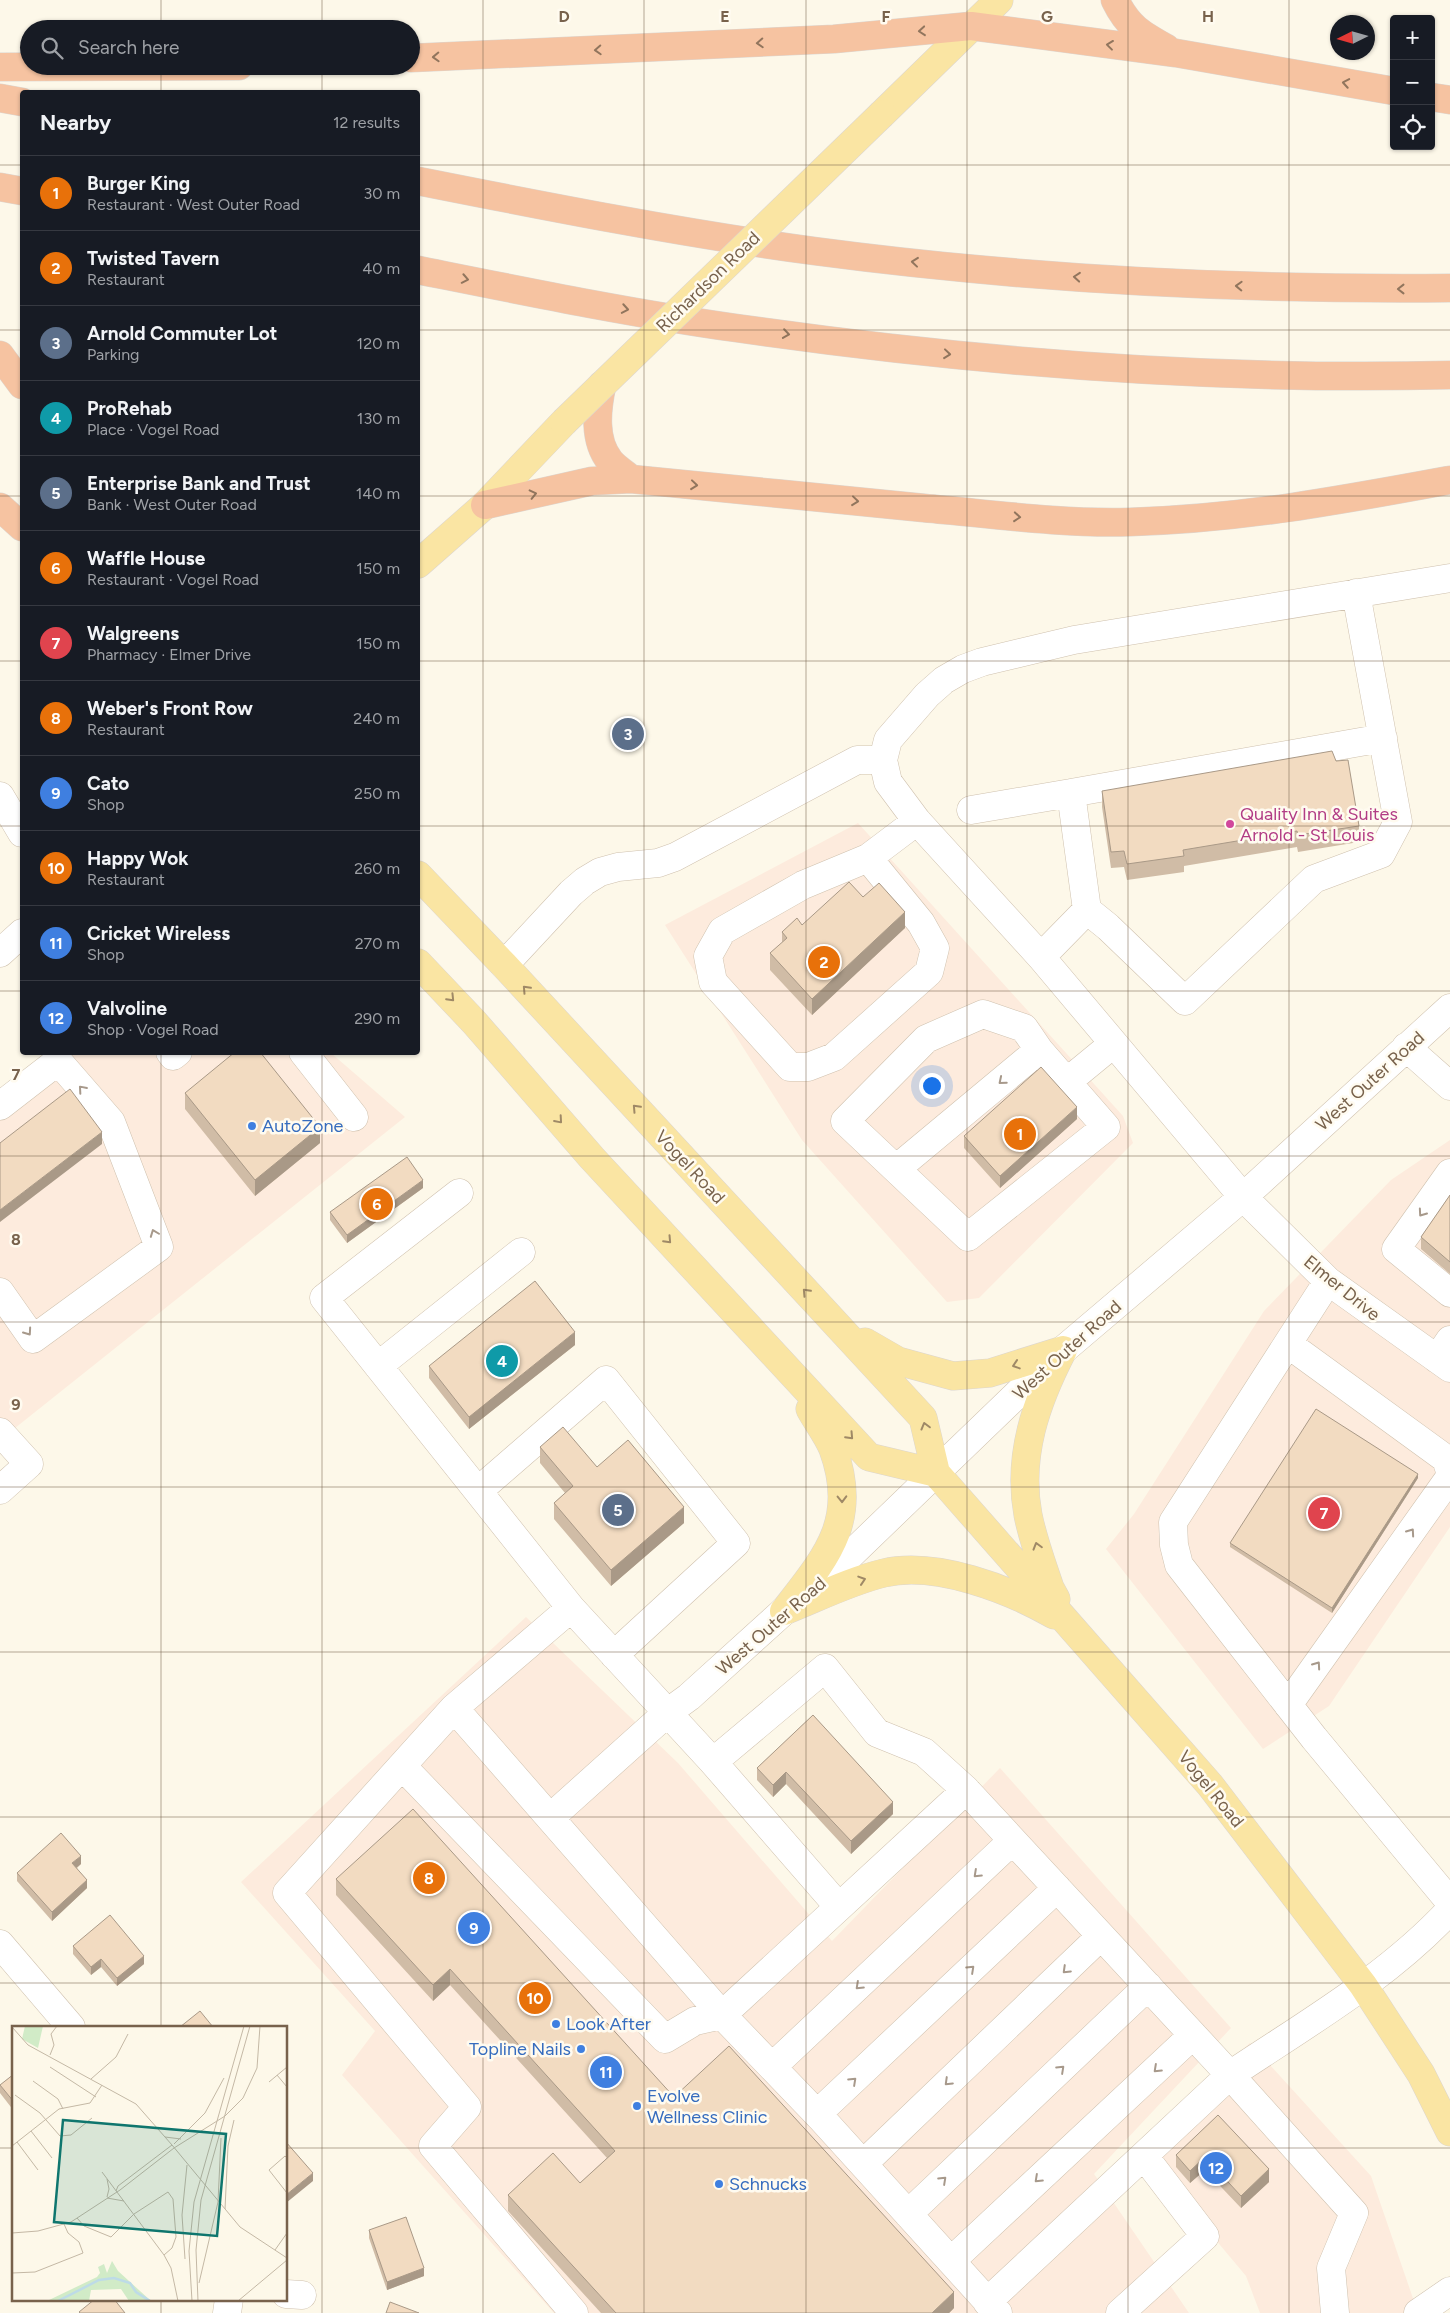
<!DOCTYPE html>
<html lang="en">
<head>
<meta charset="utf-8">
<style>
  body { margin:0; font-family:Figtree,sans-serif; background:#20242c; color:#f1f3f6 }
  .controls { position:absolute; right:15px; top:15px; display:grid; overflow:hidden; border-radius:5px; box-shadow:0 1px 4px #0004 }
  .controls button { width:45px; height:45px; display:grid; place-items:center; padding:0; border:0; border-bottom:1px solid #363941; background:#171b24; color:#f1f3f6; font:25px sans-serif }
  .compass { position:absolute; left:1330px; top:15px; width:45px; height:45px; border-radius:50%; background:#171b24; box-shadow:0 1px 4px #0004; rotate:265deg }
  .you { position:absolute; left:931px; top:1085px; width:18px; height:18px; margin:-12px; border:4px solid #fff; border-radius:50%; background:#1a73e8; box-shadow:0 0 0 8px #1a73e833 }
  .badge { display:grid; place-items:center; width:32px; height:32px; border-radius:50%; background:#1a73e8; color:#fff; font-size:16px; font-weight:700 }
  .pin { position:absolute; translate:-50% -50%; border:2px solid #fff; box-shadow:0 1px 5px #0006 }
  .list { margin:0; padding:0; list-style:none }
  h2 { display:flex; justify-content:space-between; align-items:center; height:65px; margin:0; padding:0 20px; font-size:21px }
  h2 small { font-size:16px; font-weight:400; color:#9ea1a6 }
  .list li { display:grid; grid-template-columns:32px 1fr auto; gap:15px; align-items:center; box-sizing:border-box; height:75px; padding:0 20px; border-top:1px solid #363941 }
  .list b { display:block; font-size:19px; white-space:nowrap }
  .list p { margin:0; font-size:16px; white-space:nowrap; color:#9ea1a6 }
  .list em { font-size:16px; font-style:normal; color:#9ea1a6 }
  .icon { flex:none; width:28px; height:28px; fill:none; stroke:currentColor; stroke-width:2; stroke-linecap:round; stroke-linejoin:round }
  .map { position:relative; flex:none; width:1450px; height:2313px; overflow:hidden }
  .search { position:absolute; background:#171b24; box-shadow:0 1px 4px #0004; left:20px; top:20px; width:400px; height:55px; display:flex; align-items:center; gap:12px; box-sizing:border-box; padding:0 18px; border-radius:28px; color:#9ea1a6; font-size:19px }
  .panel { position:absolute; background:#171b24; box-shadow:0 1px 4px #0004; left:20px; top:90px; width:400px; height:965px; border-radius:5px }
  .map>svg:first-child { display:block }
</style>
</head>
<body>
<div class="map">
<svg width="1450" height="2313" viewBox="0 0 1450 2313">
  <rect width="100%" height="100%" fill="#fdf8e9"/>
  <path fill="#fdebdd" d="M858 823 1123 1116 1133 1143 979 1298 947 1302 802 1140 665 925Z
    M74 1053H331L405 1117 0 1440V1095Z
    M1450 1140V1527L1329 1706 1263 1749 1106 1549 1134 1514 1264 1311 1391 1180Z
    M526 1617 678 1763 832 1941 1000 1768 1231 2028 1094 2174 1189 2313H554L342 2075 375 2031 241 1882Z
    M1250 2043 1371 2176 1418 2313H1260L1246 2276 1137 2146Z"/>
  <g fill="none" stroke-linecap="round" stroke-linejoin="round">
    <g stroke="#cfc1ae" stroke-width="29">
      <path id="minor" d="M1450 578 1074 640 982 662 963 669 944 680 927 695 888 740 883 760 888 782 917 821 1041 957 1243 1197 1328 1281 1450 1368
        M1071 793 1383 738
        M0 796 22 833
        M971 810 1071 793 1087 910 1108 927 1185 1001 1314 879 1381 854 1398 822 1356 593
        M868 858 921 923 935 948 929 972 834 1057 808 1067H790L713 982 708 956 722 931 803 885 868 858 917 821
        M0 953 22 933
        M1041 957 1087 910
        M504 965 571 893 585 881 600 872 618 867 658 863 675 857 857 760H883
        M983 1014 1024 1028 1039 1050 1106 1127 968 1237 845 1121 926 1039Z
        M1406 1047 1450 1086
        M170 1052 173 1056 178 1052
        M303 1052 354 1117
        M1068 1081 1113 1044
        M0 1106 58 1061 111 1122 159 1247 33 1339 0 1292
        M896 1169 1039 1050
        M1450 1173 1396 1249 1450 1293
        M1328 1281 1173 1522 1174 1545 1179 1565 1314 1738 1450 1902
        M1288 1344 1446 1459 1450 1471
        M1437 1359 1450 1340
        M378 1366 521 1252
        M0 1432 29 1464 0 1490
        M478 1491 606 1380 736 1543 614 1655
        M571 1608 713 1762 825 1668 877 1733 924 1752 966 1790
        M1288 1705 1450 1477
        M454 1708 571 1608 324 1298 459 1193
        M713 1762 839 1907
        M402 1766 665 2039 695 2021 722 2015 966 1790 1230 2075 987 2302
        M550 1818 667 1713 689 1697 784 1611 816 1588 1063 1350 1243 1197 1450 1008
        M0 1944 71 2027
        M772 2067 1012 1841
        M817 2114 1057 1888
        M863 2164 1101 1936
        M908 2214 1148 1986
        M951 2261 1193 2035
        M286 2294 302 2295
        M227 2313 229 2299
        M574 2313 433 2146 467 2107 287 1893 454 1708 722 2015 822 2119 998 2313
        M1120 2313 1205 2236 1144 2156
        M1335 2313 1331 2268 1354 2213 1230 2075C1306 2024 1388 1977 1450 1910
        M1418 2313 1450 2291"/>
    </g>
    <g stroke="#dcd6d0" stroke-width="29">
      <path id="major" d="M882 114 999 0
        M418 564 485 505 564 422
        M418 875 504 965 923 1418 936 1473 1210 1785 1363 1985 1421 2074 1450 2132
        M418 963 474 1022 592 1158 869 1457 936 1473
        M865 1342 898 1361 953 1376 990 1373 1063 1350
        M1056 1599 1050 1588C1042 1564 1033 1540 1028 1515 1017 1456 1036 1402 1063 1350
        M785 1610C827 1556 859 1520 833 1449 828 1436 817 1422 810 1409
        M784 1611C817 1598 850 1581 884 1573 936 1561 1009 1589 1054 1615"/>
    </g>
    <g stroke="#dcd6d0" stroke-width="29">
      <path id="highway" d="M1115 0C1128 27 1141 34 1166 48
        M411 58 834 39 971 26 1176 53 1394 91
        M0 67 239 66
        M1431 97 1450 100
        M0 98 22 102
        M418 181C549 207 681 233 814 251 1025 279 1237 290 1450 288
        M0 187 22 191
        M418 270C523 291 630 313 736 328 972 362 1212 381 1450 375
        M0 355 22 385
        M602 385C597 409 593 440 610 461 615 468 625 473 631 479
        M485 505 592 481 631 479C729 489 826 498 924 508 992 514 1061 524 1130 522 1240 519 1342 500 1450 480
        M0 507 22 527"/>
    </g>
    <use href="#minor" stroke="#fff" stroke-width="28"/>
    <use href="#major" stroke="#fae5a3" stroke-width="28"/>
    <use href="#highway" stroke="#f6c3a1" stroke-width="28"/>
    <g stroke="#dcd6d0" stroke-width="29" stroke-linecap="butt">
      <path id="major-bridge" d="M564 422 882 114"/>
    </g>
    <use href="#major-bridge" stroke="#fae5a3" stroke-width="28"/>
  </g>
  <path fill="#d0bca6" d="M1102 791 1359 826V842L1298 852 1297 847 1184 866V872L1127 880 1124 867 1111 868 1102 807Z
    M863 897 905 928 812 1015 770 970V953L782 943V932L802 925Z
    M185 1093 320 1143 255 1196 185 1109Z
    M1077 1119 1000 1188 964 1148V1136Z
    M423 1188 347 1243 330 1220V1212Z
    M1450 1195V1274L1421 1249V1237Z
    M575 1345 469 1429 429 1378V1366Z
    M540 1447 597 1467 684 1523 611 1586 554 1519V1503L565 1493 540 1463Z
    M1418 1478 1332 1613 1230 1547V1543Z
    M813 1715 893 1814 851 1854 786 1784 773 1797 757 1780V1768Z
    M81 1864 77 1868 87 1888 52 1921 17 1881V1873Z
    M336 1879 674 2097 954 2308 949 2313H601L508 2211V2195L580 2183 607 2158 450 1985 433 2001 336 1895Z
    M73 1946 144 1964 117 1986 101 1967 91 1975 73 1954Z
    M14 2074V2111L0 2093V2085Z
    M1218 2115 1269 2182 1241 2208 1205 2170 1190 2183 1176 2167V2155Z
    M369 2230 424 2276 387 2290 369 2238Z"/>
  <path fill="#a99987" d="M905 912V928L812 1015V999Z
    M1077 1107V1119L1000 1188V1176Z
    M320 1127V1143L255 1196V1180Z
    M102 1132V1144L0 1222V1210Z
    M423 1180V1188L347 1243V1235Z
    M575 1332V1345L469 1429V1417Z
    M1418 1474V1478L1332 1613V1608Z
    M684 1507V1523L611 1586V1570Z
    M786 1772V1784L773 1797V1785Z
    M893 1802V1814L851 1854V1841Z
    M81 1856V1864L72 1871V1863Z
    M87 1880V1888L52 1921V1912Z
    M144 1956V1964L117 1986V1978Z
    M101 1959V1967L91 1975V1967Z
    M450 1969V1985L433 2001V1985Z
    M1205 2157V2170L1190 2183V2171Z
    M1269 2169V2182L1241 2208V2196Z
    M313 2173V2181L286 2203V2195Z
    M424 2268V2276L387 2290V2282Z
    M954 2292V2308L949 2313H932Z"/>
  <path fill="#f2dbc1" stroke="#a99987" d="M1332 751 1336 761 1348 760 1359 826 1298 835 1297 831 1183 850 1184 856 1127 864 1124 851 1111 852 1102 791Z
    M849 882 863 897 879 883 905 912 812 999 770 953 787 938 782 932 797 918 802 925Z
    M235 1052H260L320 1127 255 1180 185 1093Z
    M1041 1067 1077 1107 1000 1176 964 1136Z
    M70 1089 102 1132 0 1210V1143Z
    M407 1157 423 1180 347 1235 330 1212Z
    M1450 1195V1262L1421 1237Z
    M535 1281 575 1332 469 1417 429 1366Z
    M1316 1409 1418 1474 1332 1608 1230 1543Z
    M563 1427 597 1467 628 1440 684 1507 611 1570 554 1503 573 1486 540 1447Z
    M813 1715 893 1802 851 1841 786 1772 773 1785 757 1768Z
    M413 1809 674 2097 729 2046 954 2292 932 2313H616L508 2195 553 2153 580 2183 615 2151 450 1969 433 1985 336 1879Z
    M61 1833 81 1856 72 1863 87 1880 52 1912 17 1873Z
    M110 1915 144 1956 117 1978 101 1959 91 1967 73 1946Z
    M200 2011 213 2027H180Z
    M14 2074V2102L0 2085Z
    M1218 2115 1269 2169 1241 2196 1205 2157 1190 2171 1176 2155Z
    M286 2142 313 2173 286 2195Z
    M406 2217 424 2268 387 2282 369 2230Z
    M95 2299H114L125 2313H80L79 2312Z
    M390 2302 419 2313H386Z"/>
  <defs><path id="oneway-chevron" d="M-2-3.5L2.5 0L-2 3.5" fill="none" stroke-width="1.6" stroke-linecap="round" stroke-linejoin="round" transform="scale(1.25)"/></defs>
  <g stroke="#91755d">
    <use href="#oneway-chevron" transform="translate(922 31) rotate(175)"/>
    <use href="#oneway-chevron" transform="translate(760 43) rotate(177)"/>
    <use href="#oneway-chevron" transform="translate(1110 45) rotate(-173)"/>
    <use href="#oneway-chevron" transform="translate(598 50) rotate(177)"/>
    <use href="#oneway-chevron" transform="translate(436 57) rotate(178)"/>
    <use href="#oneway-chevron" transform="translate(1346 83) rotate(-170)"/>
    <use href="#oneway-chevron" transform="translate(915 262) rotate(-174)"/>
    <use href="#oneway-chevron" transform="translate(1077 277) rotate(-175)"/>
    <use href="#oneway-chevron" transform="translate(465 279) rotate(11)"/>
    <use href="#oneway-chevron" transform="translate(1239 286) rotate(-178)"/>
    <use href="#oneway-chevron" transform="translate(1401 289) rotate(180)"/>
    <use href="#oneway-chevron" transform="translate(625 309) rotate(10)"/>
    <use href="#oneway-chevron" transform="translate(786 334) rotate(8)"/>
    <use href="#oneway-chevron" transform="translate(947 354) rotate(6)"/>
    <use href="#oneway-chevron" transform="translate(694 485) rotate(6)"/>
    <use href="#oneway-chevron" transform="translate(533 494) rotate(-13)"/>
    <use href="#oneway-chevron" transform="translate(855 501) rotate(6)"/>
    <use href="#oneway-chevron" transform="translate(1017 517) rotate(5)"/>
  </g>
  <g stroke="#9f8966">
    <use href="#oneway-chevron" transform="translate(526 989) rotate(-133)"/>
    <use href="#oneway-chevron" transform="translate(451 998) rotate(46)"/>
    <use href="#oneway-chevron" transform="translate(636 1108) rotate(-133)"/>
    <use href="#oneway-chevron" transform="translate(559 1120) rotate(49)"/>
    <use href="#oneway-chevron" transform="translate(668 1240) rotate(47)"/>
    <use href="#oneway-chevron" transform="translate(806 1292) rotate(-133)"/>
    <use href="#oneway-chevron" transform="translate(1016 1365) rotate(162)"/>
    <use href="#oneway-chevron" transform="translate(925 1426) rotate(-105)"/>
    <use href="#oneway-chevron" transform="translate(850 1436) rotate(47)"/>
    <use href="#oneway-chevron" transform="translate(842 1499) rotate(89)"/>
    <use href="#oneway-chevron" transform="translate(1037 1546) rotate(-106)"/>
    <use href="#oneway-chevron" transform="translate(862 1580) rotate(-18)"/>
  </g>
  <g stroke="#a7998b">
    <use href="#oneway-chevron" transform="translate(1002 1081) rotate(140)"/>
    <use href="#oneway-chevron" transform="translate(82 1089) rotate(-131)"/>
    <use href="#oneway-chevron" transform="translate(1422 1213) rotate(125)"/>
    <use href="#oneway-chevron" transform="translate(154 1233) rotate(-111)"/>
    <use href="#oneway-chevron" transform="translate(28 1332) rotate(55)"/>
    <use href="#oneway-chevron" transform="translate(1411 1532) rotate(-55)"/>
    <use href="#oneway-chevron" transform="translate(1317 1665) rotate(-55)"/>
    <use href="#oneway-chevron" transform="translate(977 1874) rotate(137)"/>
    <use href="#oneway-chevron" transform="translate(971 1969) rotate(-43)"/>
    <use href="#oneway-chevron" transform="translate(1066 1970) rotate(136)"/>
    <use href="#oneway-chevron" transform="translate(859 1986) rotate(137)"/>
    <use href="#oneway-chevron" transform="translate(1061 2069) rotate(-43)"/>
    <use href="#oneway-chevron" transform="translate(1157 2069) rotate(137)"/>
    <use href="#oneway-chevron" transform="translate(853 2081) rotate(-43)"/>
    <use href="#oneway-chevron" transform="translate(948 2082) rotate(136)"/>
    <use href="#oneway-chevron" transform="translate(1038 2179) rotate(137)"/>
    <use href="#oneway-chevron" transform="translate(943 2180) rotate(-43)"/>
  </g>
  <path fill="none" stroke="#78624c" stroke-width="1" stroke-opacity="0.55" d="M161 0V29M322 0V29M483 0V2313M644 0V2313M806 0V2313M967 0V2313M1128 0V2313M1289 0V2313M161 66V92M322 66V92M0 165H22M418 165H1450M0 330H22M418 330H1450M0 496H22M418 496H1450M0 661H22M418 661H1450M0 826H22M418 826H1450M0 991H22M418 991H1450M161 1052V2027M322 1052V2313M0 1156H1450M0 1322H1450M0 1487H1450M0 1652H1450M0 1817H1450M0 1983H1450M0 2148H14M286 2148H1450M161 2299V2313"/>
  <circle fill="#d1479c" stroke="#fffbf0" stroke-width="2" cx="1230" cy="824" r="5"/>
  <g fill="#3f7fe0" stroke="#fffbf0" stroke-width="2">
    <circle cx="252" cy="1126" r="5"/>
    <circle cx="556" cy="2024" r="5"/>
    <circle cx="581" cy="2049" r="5"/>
    <circle cx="637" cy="2106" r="5"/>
    <circle cx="719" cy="2184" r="5"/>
  </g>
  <g text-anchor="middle" stroke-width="5" stroke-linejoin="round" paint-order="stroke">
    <g font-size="18" fill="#78624c" stroke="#fffbf0">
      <text transform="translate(708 282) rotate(-44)" y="6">Richardson Road</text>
      <text transform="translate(1370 1081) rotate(-42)" y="6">West Outer Road</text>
      <text transform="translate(690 1167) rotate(47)" y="6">Vogel Road</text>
      <text transform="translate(1342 1288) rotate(39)" y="6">Elmer Drive</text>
      <text transform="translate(1067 1350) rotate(-42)" y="6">West Outer Road</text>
      <text transform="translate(771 1626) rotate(-41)" y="6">West Outer Road</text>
      <text transform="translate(1211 1789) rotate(51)" y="6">Vogel Road</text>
    </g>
    <g font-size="18" fill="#b23c85" stroke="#fffbf0" text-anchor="start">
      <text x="1240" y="820">Quality Inn &amp; Suites<tspan x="1240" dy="21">Arnold - St Louis</tspan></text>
    </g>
    <g font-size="18" fill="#366cbe" stroke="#fffbf0" text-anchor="start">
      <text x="262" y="1132">AutoZone</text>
      <text x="566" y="2030">Look After</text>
      <text x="571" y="2055" text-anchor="end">Topline Nails</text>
      <text x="647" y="2102">Evolve<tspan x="647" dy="21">Wellness Clinic</tspan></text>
      <text x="729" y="2190">Schnucks</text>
    </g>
  </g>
  <g transform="translate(12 2026)">
    <rect width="275" height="275" fill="#fdf8e9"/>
    <path d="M13 0H31L26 22 10 13ZM100 235 106 245 139 275H117L109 263 79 264 77 275H35L85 251 88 247 86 241 92 238 95 247Z" fill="#d1ebc7"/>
    <path fill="none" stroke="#bddbe7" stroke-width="2.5" d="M46 275 87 254 102 252 118 257 124 266 138 275"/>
    <path fill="none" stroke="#c4b8a5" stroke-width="1" d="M0 1 16 19 124 78 160 119M38 29 42 19 39 8 45 0M38 41 84 71M265 49 275 61M79 53 104 31 116 8M21 55 46 73 51 83M257 56 275 41M3 69 28 87 48 110 59 109 80 92M19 105 40 132M153 111 169 113M5 116 26 144M162 118 193 87 212 52M0 120 47 83 78 77 90 59M162 122 213 90 231 72 245 42 248 0M275 132 273 130 257 144 275 167M90 146 152 229 159 242 166 275M104 165 106 160 160 119 228 201 275 232M95 171 97 163 95 153M95 172 112 175M213 183 216 120 222 94M65 192 72 200 99 211 122 188 156 166 161 173 164 211 160 222 152 229M0 207 26 205 59 196 108 164 162 122M263 224 275 207M173 233 170 189 175 139M0 247 23 246 71 227 67 216 56 207 52 198M187 257 206 176 209 112M180 275 177 225 182 176 232 0M186 275 184 224 189 174 238 0M226 275 275 234"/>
    <path fill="#0f766e" fill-opacity="0.15" stroke="#0f766e" stroke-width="2.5" d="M51 94 214 108 205 210 42 196Z"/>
    <rect width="275" height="275" fill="none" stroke="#78624c" stroke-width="2.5"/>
  </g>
  <g font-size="16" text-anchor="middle" font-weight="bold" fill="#78624c" stroke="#fffbf0" stroke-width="5" stroke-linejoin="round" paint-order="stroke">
    <text x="564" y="22">D</text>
    <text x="725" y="22">E</text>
    <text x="886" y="22">F</text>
    <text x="1047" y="22">G</text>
    <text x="1208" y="22">H</text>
    <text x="16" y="1080">7</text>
    <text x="16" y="1245">8</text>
    <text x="16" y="1410">9</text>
  </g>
</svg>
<div class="controls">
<button>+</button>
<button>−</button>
<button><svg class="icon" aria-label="locate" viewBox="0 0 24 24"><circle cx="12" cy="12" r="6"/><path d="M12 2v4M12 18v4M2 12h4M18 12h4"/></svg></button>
</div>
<svg class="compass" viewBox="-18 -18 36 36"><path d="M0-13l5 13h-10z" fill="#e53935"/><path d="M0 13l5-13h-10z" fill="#9ea1a6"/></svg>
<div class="you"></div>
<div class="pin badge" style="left:1020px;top:1134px;background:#e8710a">1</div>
<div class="pin badge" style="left:824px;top:962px;background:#e8710a">2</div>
<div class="pin badge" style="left:628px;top:734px;background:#5c6f8a">3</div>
<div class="pin badge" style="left:502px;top:1361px;background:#0f9aa8">4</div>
<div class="pin badge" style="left:618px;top:1510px;background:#5c6f8a">5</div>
<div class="pin badge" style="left:377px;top:1204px;background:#e8710a">6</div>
<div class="pin badge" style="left:1324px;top:1513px;background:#e0444e">7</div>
<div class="pin badge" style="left:429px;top:1878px;background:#e8710a">8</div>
<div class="pin badge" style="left:474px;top:1928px;background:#3f7fe0">9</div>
<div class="pin badge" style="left:535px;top:1998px;background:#e8710a">10</div>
<div class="pin badge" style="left:606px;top:2072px;background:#3f7fe0">11</div>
<div class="pin badge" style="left:1216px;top:2168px;background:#3f7fe0">12</div>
<div class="search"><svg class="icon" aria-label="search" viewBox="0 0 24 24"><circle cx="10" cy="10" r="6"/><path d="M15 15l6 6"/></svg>Search here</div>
<section class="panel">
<h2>Nearby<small>12 results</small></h2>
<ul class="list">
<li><span class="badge" style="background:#e8710a">1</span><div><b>Burger King</b><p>Restaurant · West Outer Road</p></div><em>30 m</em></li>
<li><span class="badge" style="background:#e8710a">2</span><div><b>Twisted Tavern</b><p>Restaurant</p></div><em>40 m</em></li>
<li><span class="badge" style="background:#5c6f8a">3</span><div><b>Arnold Commuter Lot</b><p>Parking</p></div><em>120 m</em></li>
<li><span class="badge" style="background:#0f9aa8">4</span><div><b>ProRehab</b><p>Place · Vogel Road</p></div><em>130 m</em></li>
<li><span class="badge" style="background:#5c6f8a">5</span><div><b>Enterprise Bank and Trust</b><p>Bank · West Outer Road</p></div><em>140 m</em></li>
<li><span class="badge" style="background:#e8710a">6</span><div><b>Waffle House</b><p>Restaurant · Vogel Road</p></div><em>150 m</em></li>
<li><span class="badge" style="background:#e0444e">7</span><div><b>Walgreens</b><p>Pharmacy · Elmer Drive</p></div><em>150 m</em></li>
<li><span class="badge" style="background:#e8710a">8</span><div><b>Weber's Front Row</b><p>Restaurant</p></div><em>240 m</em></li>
<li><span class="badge" style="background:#3f7fe0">9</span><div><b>Cato</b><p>Shop</p></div><em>250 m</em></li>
<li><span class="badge" style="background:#e8710a">10</span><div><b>Happy Wok</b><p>Restaurant</p></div><em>260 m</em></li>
<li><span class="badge" style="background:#3f7fe0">11</span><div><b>Cricket Wireless</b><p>Shop</p></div><em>270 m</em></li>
<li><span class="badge" style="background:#3f7fe0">12</span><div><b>Valvoline</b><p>Shop · Vogel Road</p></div><em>290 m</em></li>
</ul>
</section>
</div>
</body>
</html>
